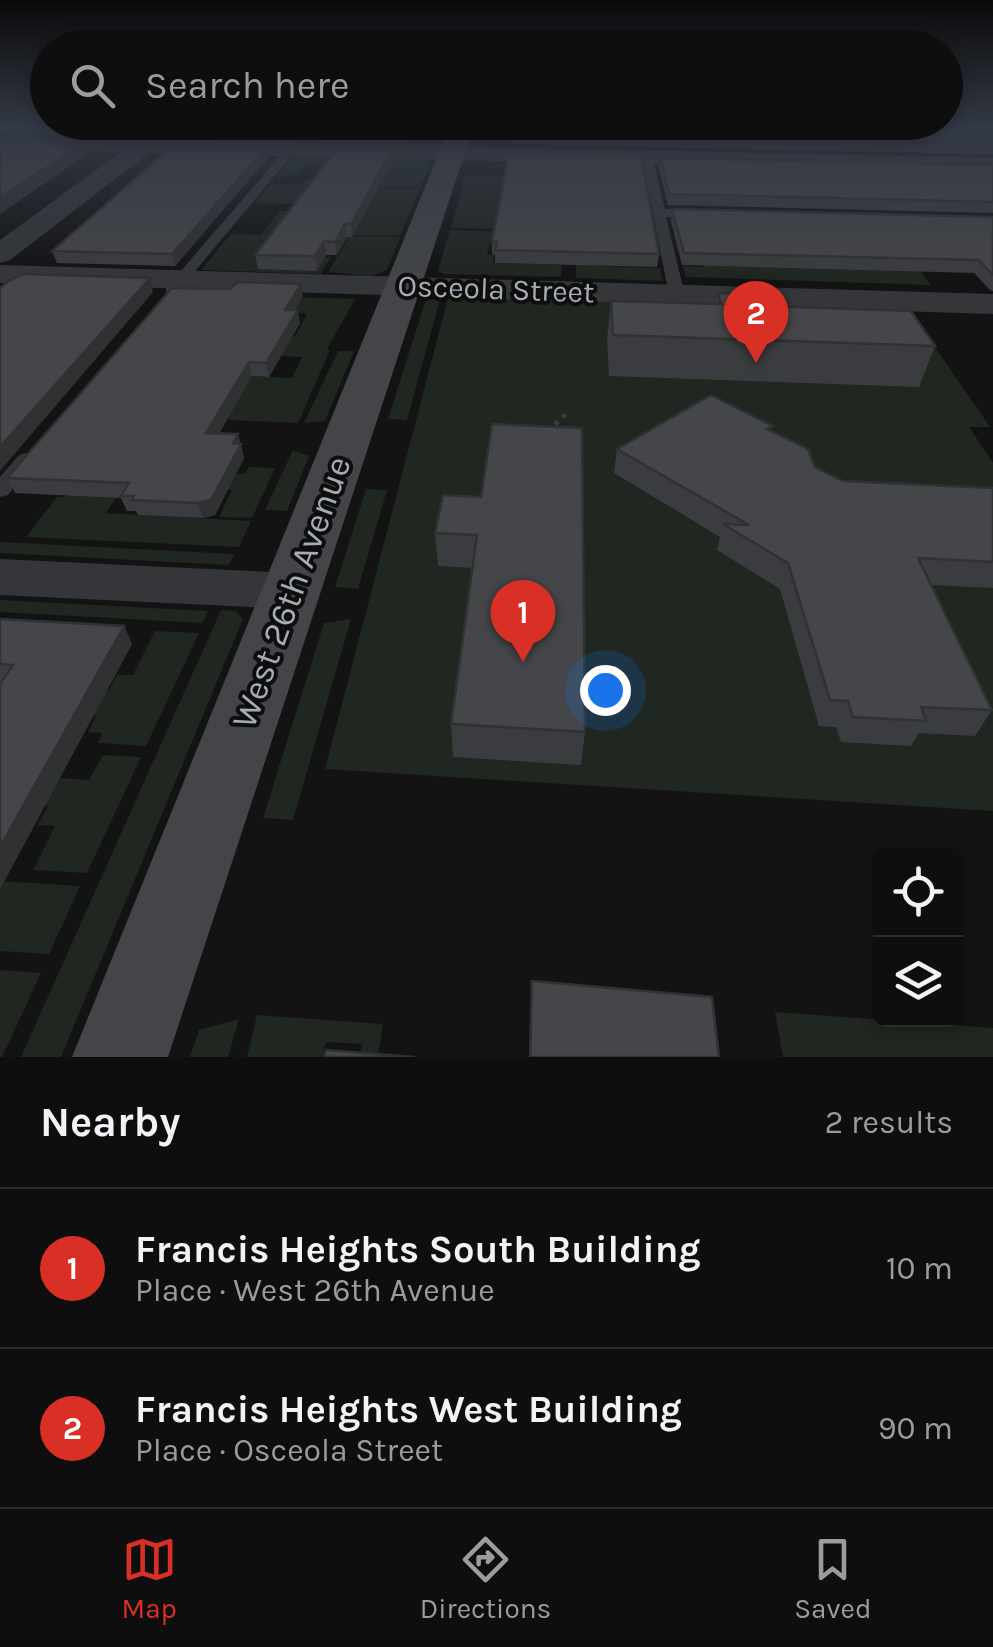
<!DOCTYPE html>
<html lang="en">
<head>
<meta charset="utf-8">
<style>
  body { margin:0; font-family:Karla,sans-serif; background:#171718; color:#f1f3f6 }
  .controls { position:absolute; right:30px; bottom:30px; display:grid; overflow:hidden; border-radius:15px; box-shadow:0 5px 15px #0003 }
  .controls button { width:90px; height:90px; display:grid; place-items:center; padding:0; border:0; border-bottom:2px solid #2e2e2f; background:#0e0e0f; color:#f1f3f6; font:50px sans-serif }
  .you { position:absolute; left:605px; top:690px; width:35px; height:35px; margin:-25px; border:8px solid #fff; border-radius:50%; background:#1a73e8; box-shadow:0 0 0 15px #1a73e833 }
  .badge { display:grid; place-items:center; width:65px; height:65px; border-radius:50%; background:#d93025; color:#fff; font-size:32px; font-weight:700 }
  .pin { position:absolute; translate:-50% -82px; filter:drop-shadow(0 2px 5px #0008) }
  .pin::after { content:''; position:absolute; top:52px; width:35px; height:30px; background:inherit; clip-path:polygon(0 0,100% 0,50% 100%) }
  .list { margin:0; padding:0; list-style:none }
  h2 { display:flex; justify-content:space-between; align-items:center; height:130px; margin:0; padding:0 40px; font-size:42px }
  h2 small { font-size:32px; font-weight:400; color:#9b9c9e }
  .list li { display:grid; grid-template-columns:65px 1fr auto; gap:30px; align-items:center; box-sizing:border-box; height:160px; padding:0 40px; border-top:2px solid #2e2e2f }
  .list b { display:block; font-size:38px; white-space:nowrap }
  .list p { margin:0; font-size:32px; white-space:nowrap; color:#9b9c9e }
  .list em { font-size:32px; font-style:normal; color:#9b9c9e }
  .icon { flex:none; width:55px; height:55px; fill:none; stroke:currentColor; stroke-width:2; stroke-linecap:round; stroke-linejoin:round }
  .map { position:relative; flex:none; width:993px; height:1057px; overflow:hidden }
  .search { position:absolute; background:#0e0e0f; box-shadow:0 5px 15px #0003; left:30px; right:30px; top:30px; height:110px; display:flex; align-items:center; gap:25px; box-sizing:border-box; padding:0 35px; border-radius:55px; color:#9b9c9e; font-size:38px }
  .sheet { height:450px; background:#0e0e0f }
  nav { display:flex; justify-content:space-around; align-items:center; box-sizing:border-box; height:140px; border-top:2px solid #2e2e2f; background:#0e0e0f; font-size:28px; color:#9b9c9e }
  nav a { display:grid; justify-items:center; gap:5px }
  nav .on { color:#d93025 }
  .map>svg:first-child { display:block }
</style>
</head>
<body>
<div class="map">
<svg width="993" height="1057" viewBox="0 0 993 1057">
  <rect width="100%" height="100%" fill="#131314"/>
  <path fill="#202620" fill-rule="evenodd" d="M181 128 207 132 240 128 326 132 342 128V133C367 134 386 126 410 134L404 146 167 139Z
    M295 154 433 157 420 188 373 187 370 198 376 194 374 188 420 189 400 236 265 233 306 236 271 250H259L254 258 331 257 321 274 201 270 231 234 261 235 280 211H291L294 204 255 203 271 184 301 185 305 179 324 176 331 164 305 163 296 174 276 178Z
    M466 175 505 176 509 187H503V229L451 228Z
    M450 230 657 237 659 248H638L602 266 660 268 663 281 576 278V265H583L538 243 490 242 487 255H494L493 263 562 265 561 277 444 274 438 271Z
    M349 237 355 236 400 237 387 270 372 276 328 272Z
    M703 263 918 268 931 285 686 277 683 266 703 267Z
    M223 294 267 295 243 334 295 336 307 314 289 311 297 297 355 299 327 349 330 350 298 423 228 420 232 410 145 407 162 382 122 381 118 385H104L138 343 185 345ZM219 345 216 353 302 357 292 378 181 372 184 367H204Z
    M449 294 908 308 990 427H969L993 463V811L325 769Z
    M426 299 440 300 407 420 388 419Z
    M338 351H354L325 421 304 423Z
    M293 450 309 456 287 511 265 510Z
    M249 467 275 468 252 518 219 517 232 490 221 488 229 475 245 473Z
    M79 478 120 492 106 513 251 521 239 547 26 537 57 497H65Z
    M366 489 387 490 358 589 335 587Z
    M0 542 234 554 229 565 0 553Z
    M0 600 208 611 202 623 0 612Z
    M221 610 236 611 243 619 61 1057H21Z
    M351 619 293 820 263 818 324 623Z
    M155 631 199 633 146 746 98 743 102 733 88 732 96 716 4 710 0 715V683L109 690 117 675H133Z
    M103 755 141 757 87 873 33 870 55 826 38 825 48 806 0 802V774L89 780Z
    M0 881 80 886 49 954 0 951Z
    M0 970 41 973 2 1057H0Z
    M775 1012 993 1028V1057H783Z
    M257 1015 383 1024 378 1057H360L362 1044 326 1042 322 1057H247Z
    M239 1019 228 1057H190L199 1030Z"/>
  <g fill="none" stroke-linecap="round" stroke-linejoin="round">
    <path stroke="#3a3d40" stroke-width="5" stroke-dasharray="4 6" stroke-linecap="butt" d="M548 431 568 412"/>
    <path fill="#343639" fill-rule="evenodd" d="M288 147 297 149 176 294H166V288Z
      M647 154 652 157 665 209 700 210 706 214 700 218 666 217 685 295 677 300 669 295 642 157Z
      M26 453 36 459 8 495 0 497V477L19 455Z"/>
    <path fill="#343639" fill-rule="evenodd" d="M153 133 161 134 163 140 993 158V172L149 153 10 260 0 263V240L121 152 0 149V137L139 140Z
      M0 265 993 294V314L0 283Z
      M0 559 292 573 310 578 318 591 310 604 292 609 0 595Z"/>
    <path fill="#434548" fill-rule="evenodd" d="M449 128H473L168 1057H72Z"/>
  </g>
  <path fill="#3b3c3f" d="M0 128H125L114 136 0 134Z
    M197 128H294L285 139 199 137Z
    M354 128H422L419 133 407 134 403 141 353 140 352 130Z
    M503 128H993V154L513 144V139H502Z
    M660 158 993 165V213L668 205 659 168Z
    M267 159 175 266 57 263 52 251Z
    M392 162 352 237H347L337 255H326L317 271 258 269 255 255Z
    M672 209 993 217V291L990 290 974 273 682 265 671 221Z
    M492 242 659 254 657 267 495 263V255L492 254Z
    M718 293 765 306 935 346 919 387 609 376 607 340 611 301 715 304Z
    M303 296 295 310 300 323 269 377 252 376 219 433 238 434 244 458 215 515 203 518 138 515 136 511H127L121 498 15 493 7 478Z
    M772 431 815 467 843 481 993 488V588L931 585 992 710 975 736 919 733 911 746 841 742 836 727 819 726 780 589 717 550 720 537 614 473 617 449Z
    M481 497 585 732 581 765 453 757 451 724 473 568 438 566 435 533Z
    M0 619 124 626 132 644 0 889V684L1 682 0 681Z"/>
  <path fill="#303133" d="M112 128H125L114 136Z
    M285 128H294L285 139 283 130Z
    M404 128H422L419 133 407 134 403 141V131Z
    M82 144 86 155 0 214V198Z
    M265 149 267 159 175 266 172 254Z
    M391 151 392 162 352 237 351 224Z
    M345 224 347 237 337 255 335 242Z
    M324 241 326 255 317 271 315 256Z
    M150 278 153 292 0 471V447Z
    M301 284 303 296 288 323 285 310Z
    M298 310 300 323 269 377 266 363Z
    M249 362 252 376 211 448 206 433Z
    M238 434 244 458 215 515 203 518 198 503Z
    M124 626 132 644 0 889V847Z"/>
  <path fill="#454649" stroke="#303133" stroke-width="2.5" d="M201 128H285L283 130Z
    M354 128H404L403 131 352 130Z
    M503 128H993V144L513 134 514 129Z
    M0 142 82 144 0 198Z
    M172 147 265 149 172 254 52 251Z
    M337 149 391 151 351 224H345L335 242 324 241 315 256 255 255Z
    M509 154 641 157 659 254 495 250 497 242H492Z
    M660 158 993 165V202L669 194Z
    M672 209 993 217V275L979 260 684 253Z
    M23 274 150 278 0 447V288L8 281Z
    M237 282 301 284 285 310H298L266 363 249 362 206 433 238 434 233 443 241 444 211 500 198 503 132 500 134 496H121L129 483 7 478 172 288 230 289Z
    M718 293 760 294 765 306 911 311 935 346 613 335 611 301 721 304Z
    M711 395 773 426 767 429 808 449 815 467 843 481 993 488V562L918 558 992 710 921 707 926 721 853 717 848 701 830 700 788 563 723 524 749 525 617 449Z
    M492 424 582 428 585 732 451 724 477 535 435 533 443 495 481 497Z
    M0 619 124 626 0 847V684L13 665 0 664Z
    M532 981 712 997 719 1057H530Z
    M326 1050 415 1057H324Z"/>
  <linearGradient id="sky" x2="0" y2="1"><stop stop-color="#0a0a0b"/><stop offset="0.46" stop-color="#333945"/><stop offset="1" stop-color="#333945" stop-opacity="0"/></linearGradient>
  <rect width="993" height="276" fill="url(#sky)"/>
  <g text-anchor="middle" stroke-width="8" stroke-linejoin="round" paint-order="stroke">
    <g font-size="30" fill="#a6acb3" stroke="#0e0e0f">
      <text transform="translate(496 289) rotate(2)" y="10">Osceola Street</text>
    </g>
    <g font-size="35" fill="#a6acb3" stroke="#0e0e0f">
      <text transform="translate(291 592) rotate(-70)" y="12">West 26th Avenue</text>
    </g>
  </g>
</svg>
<div class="controls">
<button><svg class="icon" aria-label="locate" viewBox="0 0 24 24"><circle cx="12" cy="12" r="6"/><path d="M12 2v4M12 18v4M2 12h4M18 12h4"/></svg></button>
<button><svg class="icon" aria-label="layers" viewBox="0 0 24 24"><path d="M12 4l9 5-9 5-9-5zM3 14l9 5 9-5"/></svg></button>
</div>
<div class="you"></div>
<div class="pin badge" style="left:523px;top:662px">1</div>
<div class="pin badge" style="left:756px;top:363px">2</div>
<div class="search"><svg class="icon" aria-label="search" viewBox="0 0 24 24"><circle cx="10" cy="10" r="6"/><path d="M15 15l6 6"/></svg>Search here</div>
</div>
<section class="sheet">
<h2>Nearby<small>2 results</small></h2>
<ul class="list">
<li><span class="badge">1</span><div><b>Francis Heights South Building</b><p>Place · West 26th Avenue</p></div><em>10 m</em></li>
<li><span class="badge">2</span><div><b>Francis Heights West Building</b><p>Place · Osceola Street</p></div><em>90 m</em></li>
</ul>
</section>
<nav>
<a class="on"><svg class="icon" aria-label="map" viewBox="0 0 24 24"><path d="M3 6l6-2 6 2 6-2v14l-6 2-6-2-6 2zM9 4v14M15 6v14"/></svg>Map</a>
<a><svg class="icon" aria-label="directions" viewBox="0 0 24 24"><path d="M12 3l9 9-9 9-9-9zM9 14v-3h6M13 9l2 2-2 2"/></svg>Directions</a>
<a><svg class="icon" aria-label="saved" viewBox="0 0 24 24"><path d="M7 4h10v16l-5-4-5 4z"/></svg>Saved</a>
</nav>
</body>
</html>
